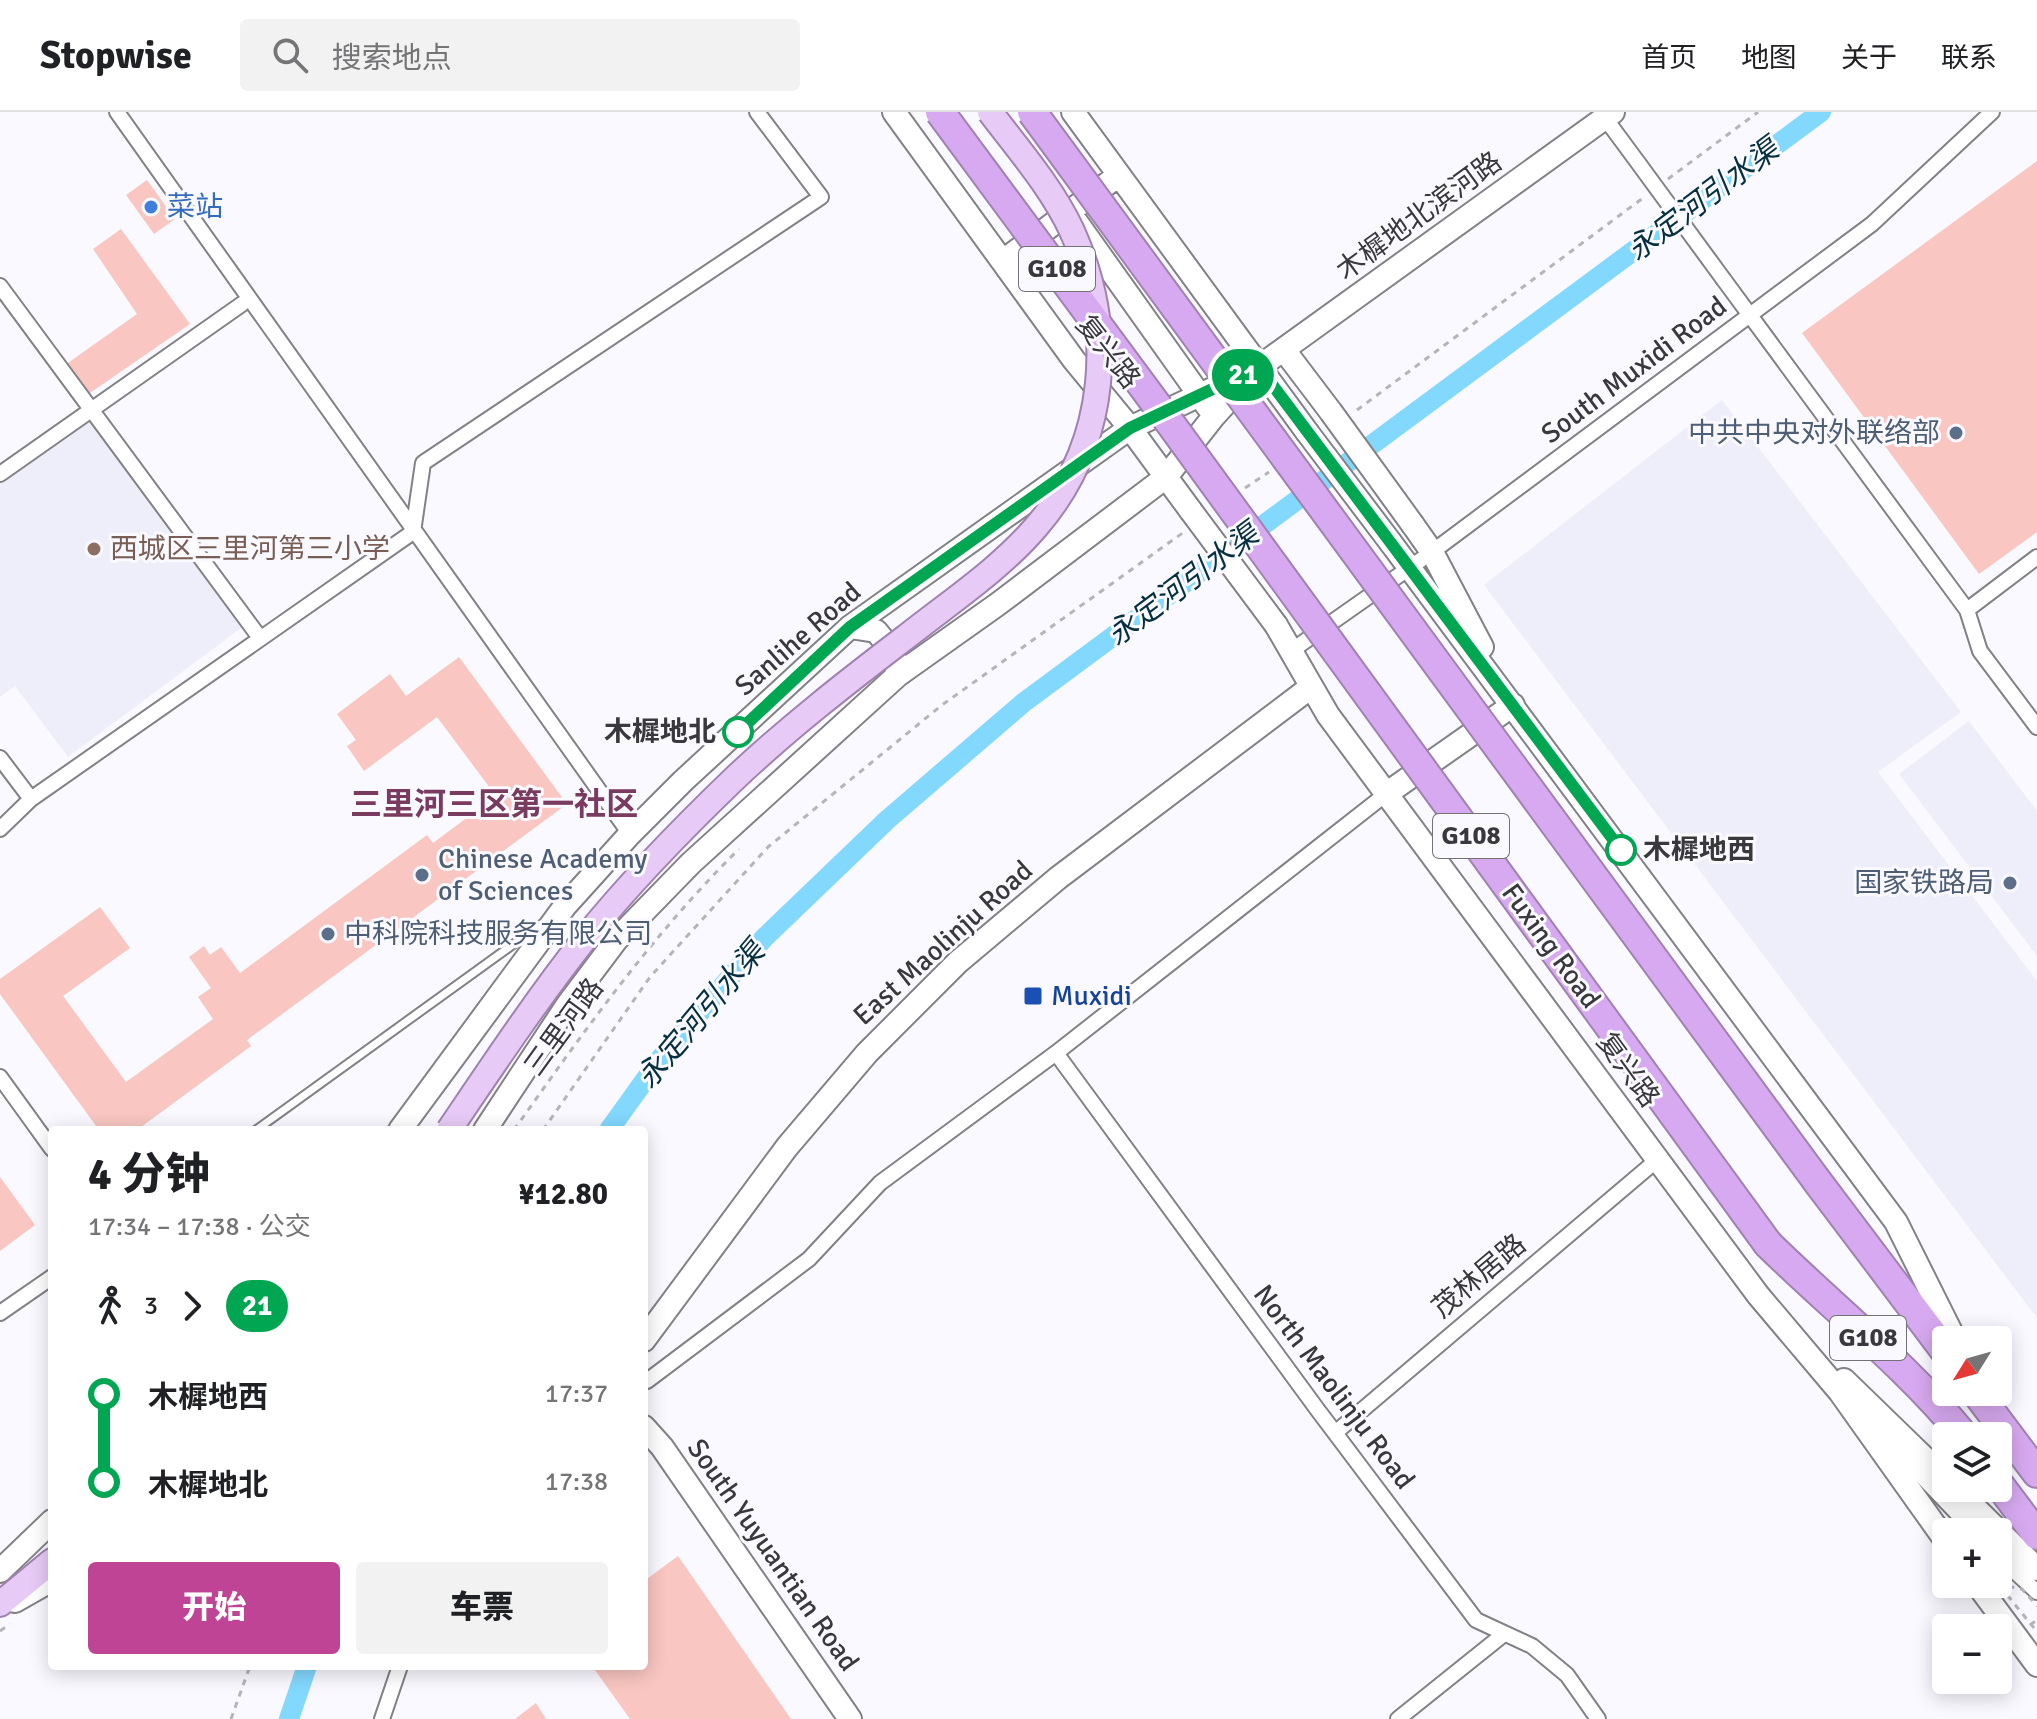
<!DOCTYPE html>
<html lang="zh">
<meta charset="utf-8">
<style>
body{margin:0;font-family:Signika,"Noto Sans SC",sans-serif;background:#f2f2f2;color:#202124;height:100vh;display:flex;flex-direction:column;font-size:30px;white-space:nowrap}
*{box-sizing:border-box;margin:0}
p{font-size:26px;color:#757577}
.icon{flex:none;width:44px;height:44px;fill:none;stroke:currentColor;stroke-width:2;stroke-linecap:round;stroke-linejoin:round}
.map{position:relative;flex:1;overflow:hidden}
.panel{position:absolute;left:48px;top:1014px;width:600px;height:544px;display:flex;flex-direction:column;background:#fff;border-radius:8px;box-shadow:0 4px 20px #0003}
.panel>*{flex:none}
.badge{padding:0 16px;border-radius:26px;font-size:28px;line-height:52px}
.needle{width:52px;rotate:233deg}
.buttons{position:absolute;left:1932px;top:1214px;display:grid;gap:16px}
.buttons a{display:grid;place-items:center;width:80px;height:80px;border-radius:8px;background:#fff;box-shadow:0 4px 20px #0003;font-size:40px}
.map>.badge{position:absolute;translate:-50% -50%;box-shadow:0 0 0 4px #fff}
.legs{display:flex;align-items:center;gap:12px;height:88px;padding:0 40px;font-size:26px}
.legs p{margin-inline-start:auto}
.overview{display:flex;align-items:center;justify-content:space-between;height:136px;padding:0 40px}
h1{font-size:44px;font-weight:800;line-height:60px}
.button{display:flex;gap:16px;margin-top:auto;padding:16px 40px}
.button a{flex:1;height:92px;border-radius:8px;background:#c04495;color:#fff;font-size:32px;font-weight:800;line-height:92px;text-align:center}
.button a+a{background:#f2f2f2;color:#202124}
ul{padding:0 40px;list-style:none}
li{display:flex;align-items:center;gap:28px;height:88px;font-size:30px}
li i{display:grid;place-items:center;width:12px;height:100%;margin:0 10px;background:currentColor}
li i::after{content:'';width:20px;height:20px;margin:-10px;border:6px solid;border-radius:50%;background:#fff}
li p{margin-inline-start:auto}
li:first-child i{background:linear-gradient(#0000 50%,currentColor 0)}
li:last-child i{background:linear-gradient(currentColor 50%,#0000 0)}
header{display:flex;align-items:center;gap:48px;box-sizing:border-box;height:112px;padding:0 40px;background:#fff;border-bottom:2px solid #e0e0e0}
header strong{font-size:38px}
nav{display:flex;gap:44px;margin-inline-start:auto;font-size:28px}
.search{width:560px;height:72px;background:#f2f2f2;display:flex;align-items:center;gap:20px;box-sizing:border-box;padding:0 28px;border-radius:8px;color:#757577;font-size:30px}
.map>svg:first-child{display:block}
</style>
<header>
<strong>Stopwise</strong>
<div class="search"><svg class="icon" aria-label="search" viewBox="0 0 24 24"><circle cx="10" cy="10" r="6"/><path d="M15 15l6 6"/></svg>搜索地点</div>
<nav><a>首页</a><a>地图</a><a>关于</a><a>联系</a></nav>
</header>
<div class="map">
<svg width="2037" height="1607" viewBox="0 0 2037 1607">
<rect width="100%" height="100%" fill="#f9f9ff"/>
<path fill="#eeeefb" d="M1722,288L1961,600L1878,660L2037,869V1206L1484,473Z
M85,298L245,513L68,645L15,574L0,585V361Z
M1969,609L2037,699V844L1899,662Z"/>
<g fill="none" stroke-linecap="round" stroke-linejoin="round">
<path stroke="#83d8fe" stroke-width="20" d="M609,1018L660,947L764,826L887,708L1023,591L1821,0
M289,1607L307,1554"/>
</g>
<path fill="#f9c6c1" d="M2037,49V420L1979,462L1802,221Z
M147,68L175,107L154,122L126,83Z
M121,117L190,212L87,283L65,253L137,202L93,137Z
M459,545L567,692L247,928L251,934L137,1018H99L0,882V867L100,795L130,836L63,884L126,970L213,907L198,885L211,876L189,845L204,834L210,843L221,835L240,861L427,723L433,731L496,684L437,605L364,659L347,634L356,628L337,602L390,562L406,584Z
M0,1065L35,1113L0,1139Z
M678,1444L791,1607H630L592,1554H644V1469Z
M536,1591L546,1607H515Z"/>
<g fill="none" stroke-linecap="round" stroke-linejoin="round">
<g stroke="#818186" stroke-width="11">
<path id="lane" d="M256,1018L540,813"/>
</g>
<g stroke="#818186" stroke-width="18">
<path id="street" d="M117,0L630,722
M1605,6L1639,52
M1724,168L1967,498L1980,539L2037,615
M0,174L260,526
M0,362L242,192
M1967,498L2037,445
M1291,539L1432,440L1872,112L1992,0
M0,646L31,687
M0,717L31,687L413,420L423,351L821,85L757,0
M1056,941L1317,1297L1476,1508L1532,1534L1567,1563L1598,1607
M0,965L52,1037
M0,1201L52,1165
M644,1268L647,1269L809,1147L880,1071L1056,941L1386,682
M1879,1320L1975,1420
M1335,1321L1657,1048
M1998,1444L2037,1480
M382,1607L400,1554
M1398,1607L1504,1522"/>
</g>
<g stroke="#818186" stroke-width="26">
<path id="secondary" d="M894,0L1074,248L1130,316L1191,399
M1073,0L1307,320
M1070,101L1208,295
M1003,149L1119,63
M1284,238L1331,300
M1413,413L1432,440L1482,535
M1391,431L1896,1110L1955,1228
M1276,513L1328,603L1758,1183L1840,1280L1946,1429
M850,515L876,519L894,541L896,554
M1386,682L1513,593
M400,1018L565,794L630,722L683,669L850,515L1130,316L1259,255L1613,0
M485,1018L568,892L617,827L691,751L898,563L998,492L1166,365L1214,304L1247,268
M644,1228L787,1035L867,941L958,850L1058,766L1311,575
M1844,1268L1946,1367
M644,1315L662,1335L850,1607
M1955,1376L2037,1457
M0,1459L52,1409
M1977,1472L2037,1553
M15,1489L52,1468"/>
</g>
<g stroke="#a082b1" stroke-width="28">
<path id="primary" d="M0,1492L52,1449"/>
</g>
<g stroke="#a082b1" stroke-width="32">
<path id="highway" d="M1817,1069L1946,1240
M1768,1132C1833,1196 1906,1253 1964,1324
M1976,1280L2037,1361
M1998,1371L2037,1423"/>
</g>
<path stroke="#b4b4b9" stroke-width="3" stroke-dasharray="6 6" stroke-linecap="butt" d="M1668,67L1758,0
M1357,298L1643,86
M1245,376L1269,360
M514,1018C584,919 653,822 739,737
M543,1018L650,865L768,735L942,593L1184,420
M2030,1513L2037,1508
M0,1519L10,1512
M231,1607L250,1554"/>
<use href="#lane" stroke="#fff" stroke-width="7"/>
<use href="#street" stroke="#fff" stroke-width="14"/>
<use href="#secondary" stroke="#fff" stroke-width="22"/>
<use href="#primary" stroke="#e7cbf6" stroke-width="24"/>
<use href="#highway" stroke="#d7a9f0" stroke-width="28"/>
<g stroke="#818186" stroke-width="18" stroke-linecap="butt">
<path id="street-bridge" d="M1639,52L1724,168"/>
</g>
<g stroke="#818186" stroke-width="26" stroke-linecap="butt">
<path id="secondary-bridge" d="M1331,300L1413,413
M1307,320L1391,431
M1191,399L1276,513"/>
</g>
<g stroke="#a082b1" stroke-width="28" stroke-linecap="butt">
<path id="primary-bridge" d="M449,1018C493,953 537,887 586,825C631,769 682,717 734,667C788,616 847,570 906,525C950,490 999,458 1036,415C1109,331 1116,217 1072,119C1052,76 1019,38 990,0"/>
</g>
<g stroke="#a082b1" stroke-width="32" stroke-linecap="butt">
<path id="highway-bridge" d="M940,0L1173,315L1768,1132
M1032,0L1817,1069"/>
</g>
<path stroke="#b4b4b9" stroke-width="3" stroke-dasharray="6 6" stroke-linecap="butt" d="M2034,1516L2008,1484L2011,1475L2022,1477L2037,1494"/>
<use href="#street-bridge" stroke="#fff" stroke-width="14"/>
<use href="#secondary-bridge" stroke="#fff" stroke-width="22"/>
<use href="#primary-bridge" stroke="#e7cbf6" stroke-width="24"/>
<use href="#highway-bridge" stroke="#d7a9f0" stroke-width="28"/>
</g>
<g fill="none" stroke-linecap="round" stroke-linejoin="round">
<g stroke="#fff" stroke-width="18">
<path id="line-1" d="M738,620L850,515L1130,316L1259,255L1621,738"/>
</g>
<use href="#line-1" stroke="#00a651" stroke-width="12"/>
</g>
<circle fill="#3f7fe0" stroke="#f9f9ff" stroke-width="3" cx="151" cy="95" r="8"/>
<g fill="#5c6f8a" stroke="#f9f9ff" stroke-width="3">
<circle cx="1956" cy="321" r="8"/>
<circle cx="422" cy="763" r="8"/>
<circle cx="2010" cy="771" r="8"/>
<circle cx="328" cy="822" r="8"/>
</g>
<circle fill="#8d6e63" stroke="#f9f9ff" stroke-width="3" cx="94" cy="437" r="8"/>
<g fill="#fff" stroke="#00a651" stroke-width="4">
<circle cx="738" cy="620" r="14"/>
<circle cx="1621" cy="738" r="14"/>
</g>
<rect fill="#1a4fb4" stroke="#f9f9ff" stroke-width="3" x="1023" y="874" width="20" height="20" rx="4"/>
<g text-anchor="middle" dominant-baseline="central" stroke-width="6" stroke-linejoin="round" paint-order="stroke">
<g fill="#f9f9ff" stroke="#737376" stroke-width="2">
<rect x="1019" y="135" width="76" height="44" rx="6"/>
<rect x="1433" y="702" width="76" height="44" rx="6"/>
<rect x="1830" y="1204" width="76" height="44" rx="6"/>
</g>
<g font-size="26" font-weight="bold" fill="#39393c">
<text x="1057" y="157">G108</text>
<text x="1471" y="724">G108</text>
<text x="1868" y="1226">G108</text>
</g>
<g font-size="28" fill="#366cbe" stroke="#f9f9ff" text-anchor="start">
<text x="167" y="95">菜站</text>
</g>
<g font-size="28" fill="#39393c" stroke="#f9f9ff">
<text transform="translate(1419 104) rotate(-36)">木樨地北滨河路</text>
<text transform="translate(1108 240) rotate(52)">复兴路</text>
<text transform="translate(1634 258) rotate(-37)">South Muxidi Road</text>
<text transform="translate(798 527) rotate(-41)">Sanlihe Road</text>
<text transform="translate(943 831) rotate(-42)">East Maolinju Road</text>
<text transform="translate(1551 834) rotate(54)">Fuxing Road</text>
<text transform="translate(564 915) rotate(-54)">三里河路</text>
<text transform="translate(1628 958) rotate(54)">复兴路</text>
<text transform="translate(1479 1164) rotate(-40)">茂林居路</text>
<text transform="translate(1334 1275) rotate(53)">North Maolinju Road</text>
<text transform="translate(773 1443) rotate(55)">South Yuyuantian Road</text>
</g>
<g font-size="28" fill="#4e5e75" stroke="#f9f9ff" text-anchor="end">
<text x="1940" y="321">中共中央对外联络部</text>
<text x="438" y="747" text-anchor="start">Chinese Academy<tspan x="438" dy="32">of Sciences</tspan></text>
<text x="1994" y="771">国家铁路局</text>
<text x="344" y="822" text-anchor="start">中科院科技服务有限公司</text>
</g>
<g font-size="28" fill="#785e54" stroke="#f9f9ff" text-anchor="start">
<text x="110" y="437">西城区三里河第三小学</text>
</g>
<g font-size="28" font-weight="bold" fill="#39393c" stroke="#f9f9ff" text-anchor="end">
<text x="716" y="620">木樨地北</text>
<text x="1643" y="738" text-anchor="start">木樨地西</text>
</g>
<g font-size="28" fill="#164399" stroke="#f9f9ff" text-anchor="start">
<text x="1051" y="884">Muxidi</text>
</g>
<g font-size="30" font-style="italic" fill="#06303f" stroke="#f9f9ff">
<text transform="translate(1703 88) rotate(-37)">永定河引水渠</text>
<text transform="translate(1183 473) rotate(-37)">永定河引水渠</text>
<text transform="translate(701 903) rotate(-50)">永定河引水渠</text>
</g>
<g font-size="32" font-weight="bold" fill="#7a3b61" stroke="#f9f9ff">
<text x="494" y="692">三里河三区第一社区</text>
</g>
</g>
</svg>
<div class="buttons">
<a><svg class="needle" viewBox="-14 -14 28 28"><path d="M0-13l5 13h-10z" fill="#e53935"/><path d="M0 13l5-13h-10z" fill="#757577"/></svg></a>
<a><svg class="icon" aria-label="layers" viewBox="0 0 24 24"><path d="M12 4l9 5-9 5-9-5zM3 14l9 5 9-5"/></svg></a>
<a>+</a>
<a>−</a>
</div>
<b class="badge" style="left:1243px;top:263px;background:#00a651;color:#fff">21</b>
<section class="panel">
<div class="overview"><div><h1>4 分钟</h1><p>17:34 – 17:38 · 公交</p></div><b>¥12.80</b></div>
<div class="legs"><svg class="icon" aria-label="walk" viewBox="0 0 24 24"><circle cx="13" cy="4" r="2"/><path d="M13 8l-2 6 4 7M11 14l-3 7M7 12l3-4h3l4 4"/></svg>3<svg class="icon" aria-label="forward" viewBox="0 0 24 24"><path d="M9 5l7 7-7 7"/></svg><b class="badge" style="background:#00a651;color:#fff">21</b></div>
<ul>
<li><i style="color:#00a651"></i><b>木樨地西</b><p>17:37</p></li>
<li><i style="color:#00a651"></i><b>木樨地北</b><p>17:38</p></li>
</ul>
<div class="button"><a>开始</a><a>车票</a></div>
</section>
</div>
